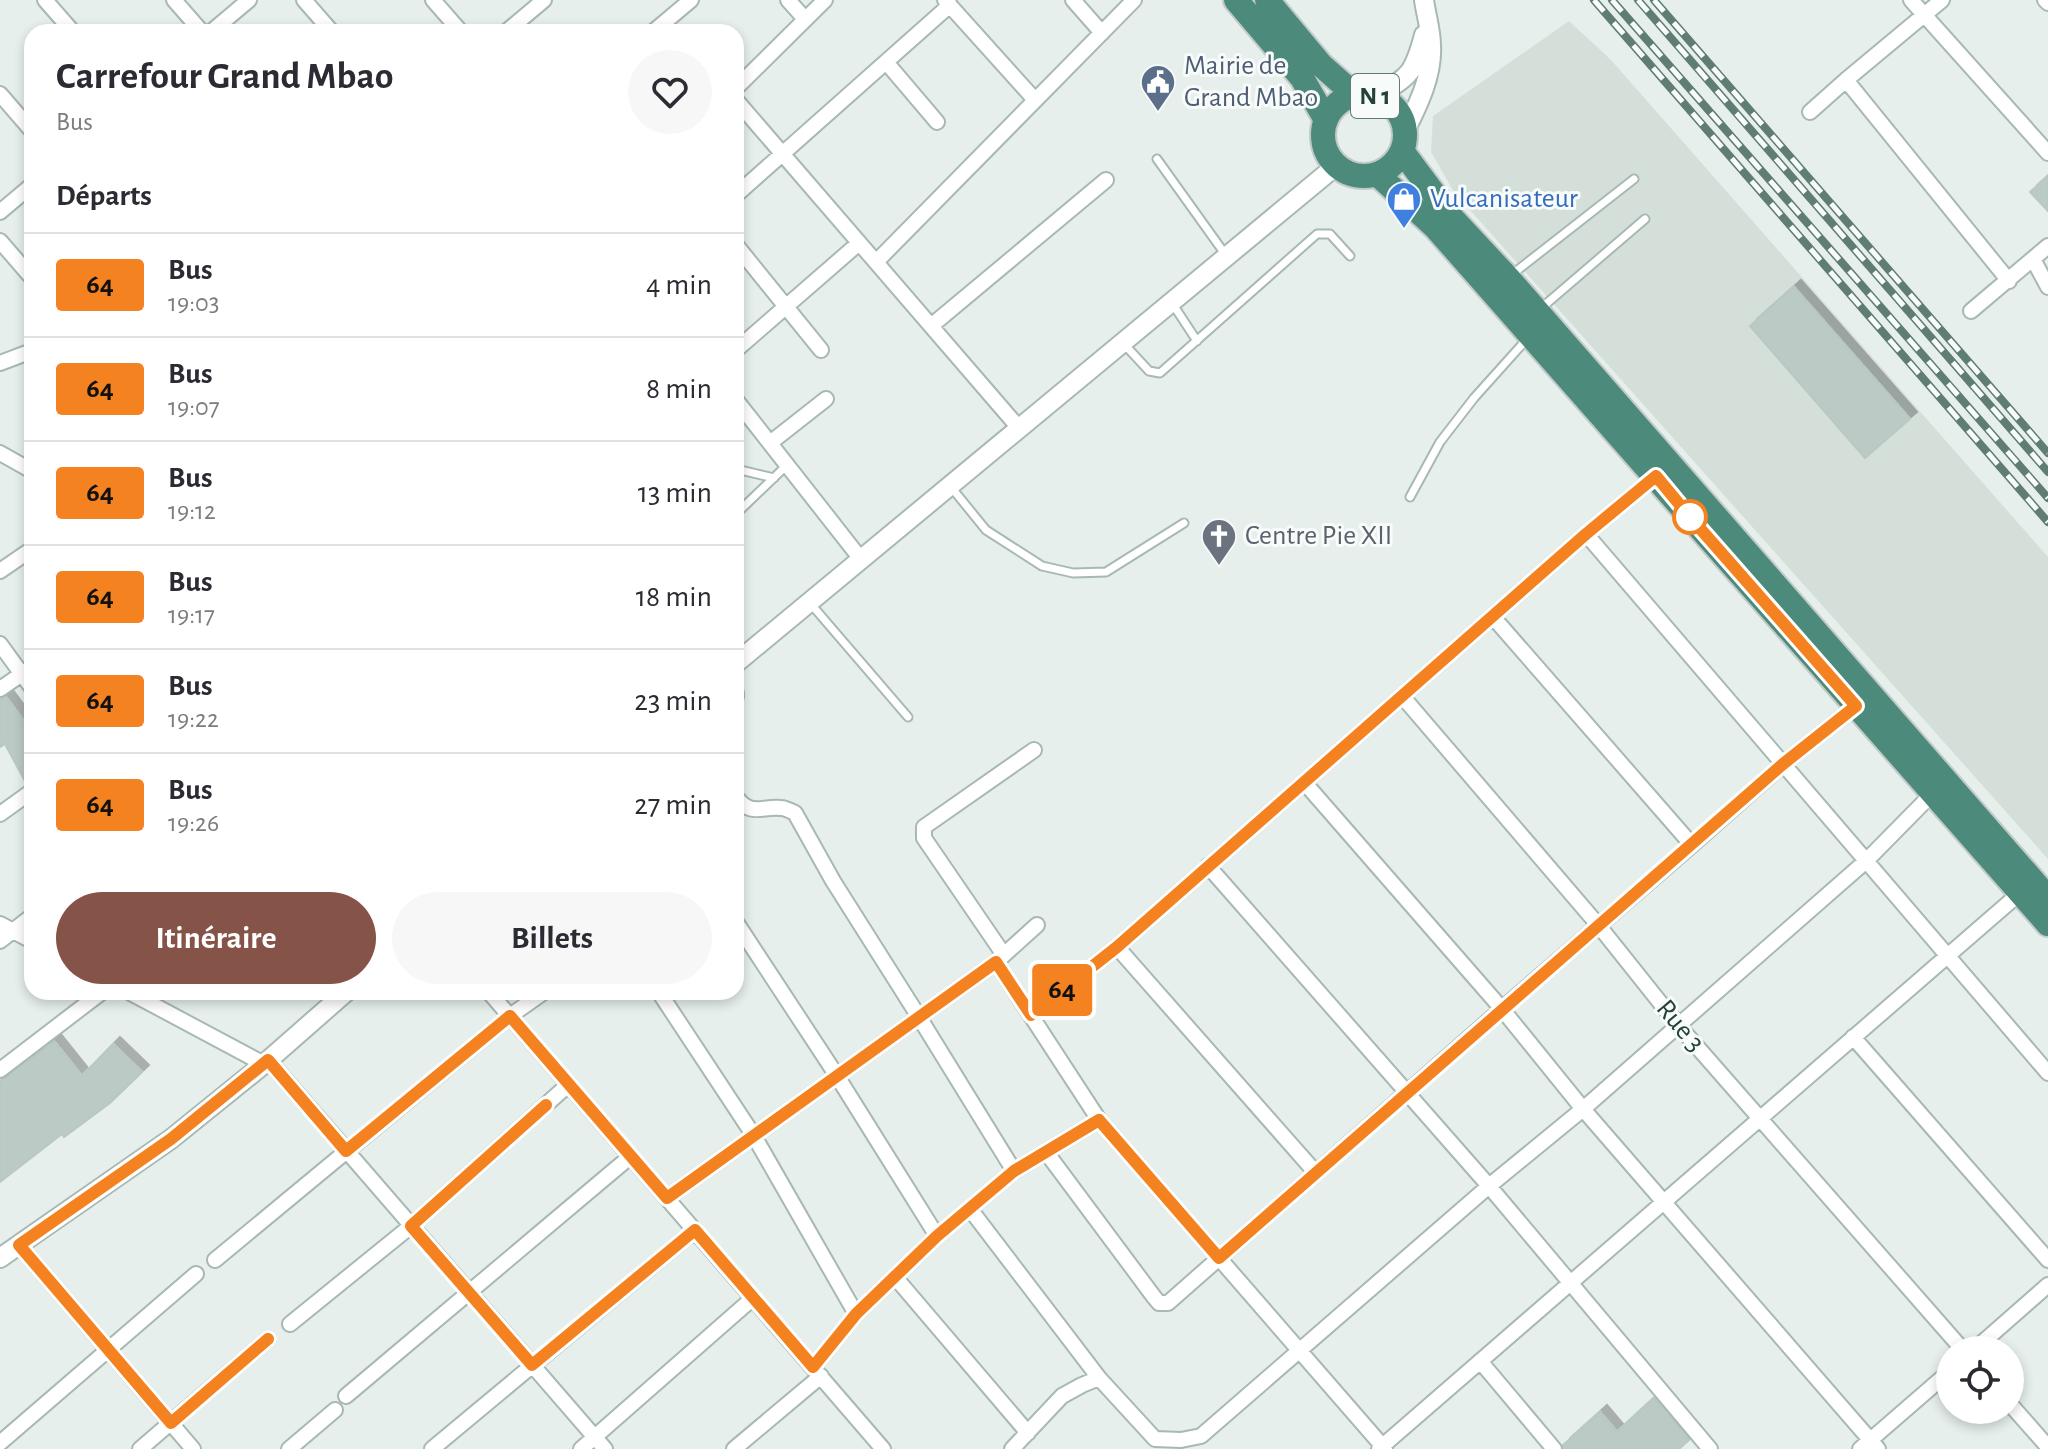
<!DOCTYPE html>
<html lang="fr">
<meta charset="utf-8">
<style>
body{margin:0;font-family:"Alegreya Sans",sans-serif;background:#f7f7f7;color:#2b2b33;height:100vh;display:flex;flex-direction:column;font-size:30px;white-space:nowrap}
*{box-sizing:border-box;margin:0}
p{font-size:26px;color:#7c7c81}
.icon{flex:none;width:44px;height:44px;fill:none;stroke:currentColor;stroke-width:2;stroke-linecap:round;stroke-linejoin:round}
.map{position:relative;flex:1;overflow:hidden}
.drawer{position:absolute;left:24px;top:24px;width:720px;height:976px;display:flex;flex-direction:column;background:#fff;border-radius:24px;box-shadow:0 4px 12px #0003}
.drawer>*{flex:none}
.badge{padding:0 16px;border-radius:6px;font-size:28px;line-height:52px}
.tools{position:absolute;left:1936px;top:1336px;display:grid;gap:16px}
.tools a{display:grid;place-items:center;width:88px;height:88px;border-radius:50%;background:#fff;box-shadow:0 4px 12px #0003;font-size:40px}
.map>.badge{position:absolute;translate:-50% -50%;box-shadow:0 0 0 4px #fff}
h2{padding:0 32px;font-size:30px;line-height:72px}
.round{display:grid;place-items:center;flex:none;width:84px;height:84px;border-radius:42px;background:#f7f7f7}
.overview{display:flex;align-items:center;justify-content:space-between;height:136px;padding:0 32px}
h1{font-size:38px;font-weight:600;line-height:60px}
.primary-button{display:flex;gap:16px;margin-top:auto;padding:16px 32px}
.primary-button a{flex:1;height:92px;border-radius:48px;background:#855347;color:#fff;font-size:32px;font-weight:600;line-height:92px;text-align:center}
.primary-button a+a{background:#f7f7f7;color:#2b2b33}
ul{padding:0;list-style:none}
li{display:flex;align-items:center;gap:24px;height:104px;padding:0 32px;border-top:2px solid #e1e1e2}
li div{flex:1}
li b{display:block;font-size:30px}
li em{font-style:normal}
li .badge{min-width:88px;font-weight:700;text-align:center}
.map>svg:first-child{display:block}
</style>
<div class="map">
<svg width="2048" height="1449" viewBox="0 0 2048 1449">
<defs>
<filter id="shadow"><feDropShadow dx="7" dy="-7" stdDeviation="0" flood-color="#0004"/></filter>
</defs>
<rect width="100%" height="100%" fill="#e6efeb"/>
<path fill="#d4dfda" d="M1569,21L1611,60L2048,557V859L1454,192L1431,152L1433,116Z"/>
<path fill="#bbcac4" stroke="#b8c9c2" stroke-width="2" filter="url(#shadow)" d="M2048,176V211L2030,192Z
M1794,287L1910,419L1865,458L1750,326Z
M6,697L32,732V781L26,783L5,744L0,747V699Z
M54,1041L82,1076L113,1044L142,1072L110,1103L64,1137L62,1134L0,1182V1081Z
M1654,1398L1689,1440L1679,1449H1564L1563,1445L1600,1412L1617,1432Z"/>
<g fill="none" stroke-linecap="round" stroke-linejoin="round">
<g stroke="#a8b8b2" stroke-width="11">
<path id="service" d="M1157,159L1225,254
M1510,276L1634,179
M1172,303L1197,341
M1539,310L1645,219
M1124,344L1149,371L1160,373L1317,234H1330L1350,256
M736,469L774,478
M951,487L986,530L1042,566L1073,573L1106,572L1184,523
M1410,497L1440,442L1474,398L1527,339
M736,514L786,466
M810,603L908,717"/>
</g>
<g stroke="#a8b8b2" stroke-width="18">
<path id="minor" d="M45,0L73,32
M174,0L202,32
M304,0L332,32
M433,0L461,32
M788,0L805,19
M945,0L1035,100
M1073,0L1102,33
M1911,0L2048,153
M2045,0L2048,3
M211,32L249,0
M506,32L544,0
M653,32L691,0
M886,62L937,122
M1846,80L2009,281
M736,88L825,0
M0,94L32,131
M736,100L1019,428
M1810,112L1846,80L1942,0
M736,195L950,5
M0,212L32,185
M0,241L32,278
M736,245L821,350
M2033,259L2048,287
M876,262L1134,0
M1971,311L2048,246
M931,326L1106,180
M736,350L859,243
M0,363L32,351
M736,400L860,558
M770,443L826,399
M0,453L32,471
M1656,476L1586,534L2048,1073
M0,571L32,549
M1493,617L1692,845
M0,644L32,688
M0,689L32,667
M736,693V697
M1402,696L1599,926L1678,1025L1963,1350
M1304,782L1502,1009L1583,1109L1878,1449
M736,797C751,817 761,806 781,808C785,808 791,811 795,813L833,881L919,1017L1014,1171
M0,814L32,791
M1208,866L1489,1186L1710,1449
M736,922L837,1076L937,1236
M0,924L32,941
M0,941L32,916
M1117,947L1316,1173
M1004,955L924,838V827L1034,750
M996,962L1099,1120L1385,1449
M129,992L264,1064
M489,992L883,1449
M659,992L754,1136L856,1314
M1031,1015L1117,947L1586,534
M1853,1037L2048,1260
M268,1060L605,1449
M0,1070L102,992
M1046,1152L1154,1297L1159,1303H1168L1502,1009L1692,845L1783,764L1856,706
M667,1198L996,962L1037,925
M970,1209L1099,1378
M19,1245L193,1449
M215,1260L510,1016L544,992
M895,1277L1028,1433
M290,1324L411,1226L569,1084
M1974,1350L2048,1285
M1480,1361L1554,1449
M813,1367L856,1314L937,1236L1014,1171L1099,1120
M346,1396L631,1156
M2010,1404L2048,1447
M0,1443L196,1274
M140,1449L268,1339
M289,1449L335,1410
M432,1449L695,1230
M581,1449L753,1298
M734,1449L821,1376
M1012,1449L1062,1396L1082,1385L1099,1378L1155,1439L1181,1440L1201,1436L1489,1186L1583,1109L1866,861L1933,793
M1379,1449L2020,893
M1860,1449L1950,1371"/>
</g>
<g stroke="#a8b8b2" stroke-width="22">
<path id="tertiary" d="M1375,96C1410,77 1414,73 1424,35
M1405,131C1418,105 1433,75 1431,45C1431,30 1426,15 1424,0
M736,663L1337,165
M0,1258L171,1139L264,1064L346,992"/>
</g>
<g stroke="#c2cac8" stroke-width="28">
<path id="trunk" d="M1236,0L1302,78L1326,120
M1267,0L1321,65L1356,96
M1323 135a41 41 0 1 1 82 0a41 41 0 1 1-82 0Z
M1402,151L1452,218L1508,278L2048,898
M1377,174L1436,228L2048,924"/>
</g>
<use href="#service" stroke="#fff" stroke-width="7"/>
<use href="#minor" stroke="#fff" stroke-width="14"/>
<use href="#tertiary" stroke="#fff" stroke-width="18"/>
<use href="#trunk" stroke="#4c8a7c" stroke-width="24"/>
<g stroke="#5f7d75" stroke-width="8">
<path id="rail" d="M1594,0L2048,522
M1612,0L2048,498
M1638,0L2048,472
M1654,0L2048,453"/>
</g>
<use href="#rail" stroke="#f7fbf9" stroke-width="5" stroke-dasharray="15" stroke-linecap="butt"/>
</g>
<g fill="none" stroke-linecap="round" stroke-linejoin="round">
<g stroke="#fff" stroke-width="18">
<path id="line" d="M268,1339L171,1423L19,1245L171,1139L268,1060L346,1151L510,1016L667,1198L996,962L1031,1015L1117,947L1586,534L1656,476L1690,517L1856,706L1783,764L1219,1258L1099,1120L1014,1171L937,1236L856,1314L813,1367L695,1230L532,1365L411,1226L546,1105"/>
</g>
<use href="#line" stroke="#f58220" stroke-width="12"/>
</g>
<defs>
<g id="civic-pin" transform="scale(1.8)"><path d="M0 17L-7.5 6A9.5 9.5 0 1 1 7.5 6Z" fill="#5c6f8a" stroke="#f7fbf9"/><path d="M-.6-6.5H3V-4.5H.6V-3L4-1V1h2V6H-6V1h2V-1L-.6-3ZM-1.2 2.5V6h2.4V2.5Z" fill="#fff"/></g>
<g id="shop-pin" transform="scale(1.8)"><path d="M0 17L-7.5 6A9.5 9.5 0 1 1 7.5 6Z" fill="#3f7fe0" stroke="#f7fbf9"/><path d="M-5-2.5h2.3a2.7 3.5 0 0 1 5.4 0H5L5.5 6h-11ZM-1.5-2.5h3a1.5 2.3 0 0 0-3 0Z" fill="#fff"/></g>
<g id="church-pin" transform="scale(1.8)"><path d="M0 17L-7.5 6A9.5 9.5 0 1 1 7.5 6Z" fill="#6b7280" stroke="#f7fbf9"/><path d="M-1.2-6h2.4v3.5h3.3v2.4h-3.3V6h-2.4V-.1h-3.3v-2.4h3.3Z" fill="#fff"/></g>
</defs>
<g fill-rule="evenodd">
<use href="#civic-pin" x="1158" y="82"/>
<use href="#shop-pin" x="1404" y="199"/>
<use href="#church-pin" x="1219" y="536"/>
</g>
<circle fill="#fff" stroke="#f58220" stroke-width="4" cx="1690" cy="517" r="16"/>
<g text-anchor="middle" dominant-baseline="central" stroke-width="6" stroke-linejoin="round" paint-order="stroke">
<rect fill="#f7fbf9" stroke="#637a73" stroke-width="2" x="1351" y="74" width="48" height="44" rx="6"/>
<g font-size="26" font-weight="bold" fill="#24423a">
<text x="1375" y="96">N 1</text>
</g>
<g font-size="28" fill="#4e5e75" stroke="#f7fbf9" text-anchor="start">
<text x="1184" y="66">Mairie de<tspan x="1184" dy="32">Grand Mbao</tspan></text>
</g>
<g font-size="28" fill="#366cbe" stroke="#f7fbf9" text-anchor="start">
<text x="1430" y="199">Vulcanisateur</text>
</g>
<g font-size="28" fill="#5b616d" stroke="#f7fbf9" text-anchor="start">
<text x="1245" y="536">Centre Pie XII</text>
</g>
<g font-size="28" fill="#24423a" stroke="#f7fbf9">
<text transform="translate(1680 1026) rotate(50)">Rue 3</text>
</g>
</g>
</svg>
<div class="tools">
<a><svg class="icon" aria-label="locate" viewBox="0 0 24 24"><circle cx="12" cy="12" r="6"/><path d="M12 2v4M12 18v4M2 12h4M18 12h4"/></svg></a>
</div>
<b class="badge" style="left:1062px;top:990px;background:#f58220;color:#111">64</b>
<section class="drawer">
<div class="overview"><div><h1>Carrefour Grand Mbao</h1><p>Bus</p></div><a class="round"><svg class="icon" aria-label="heart" viewBox="0 0 24 24"><path d="M12 20l-8-8c-3-5 5-10 8-4 3-6 11-1 8 4z"/></svg></a></div>
<h2>Départs</h2>
<ul>
<li><span class="badge" style="background:#f58220;color:#111">64</span><div><b>Bus</b><p>19:03</p></div><em>4 min</em></li>
<li><span class="badge" style="background:#f58220;color:#111">64</span><div><b>Bus</b><p>19:07</p></div><em>8 min</em></li>
<li><span class="badge" style="background:#f58220;color:#111">64</span><div><b>Bus</b><p>19:12</p></div><em>13 min</em></li>
<li><span class="badge" style="background:#f58220;color:#111">64</span><div><b>Bus</b><p>19:17</p></div><em>18 min</em></li>
<li><span class="badge" style="background:#f58220;color:#111">64</span><div><b>Bus</b><p>19:22</p></div><em>23 min</em></li>
<li><span class="badge" style="background:#f58220;color:#111">64</span><div><b>Bus</b><p>19:26</p></div><em>27 min</em></li>
</ul>
<div class="primary-button"><a>Itinéraire</a><a>Billets</a></div>
</section>
</div>
